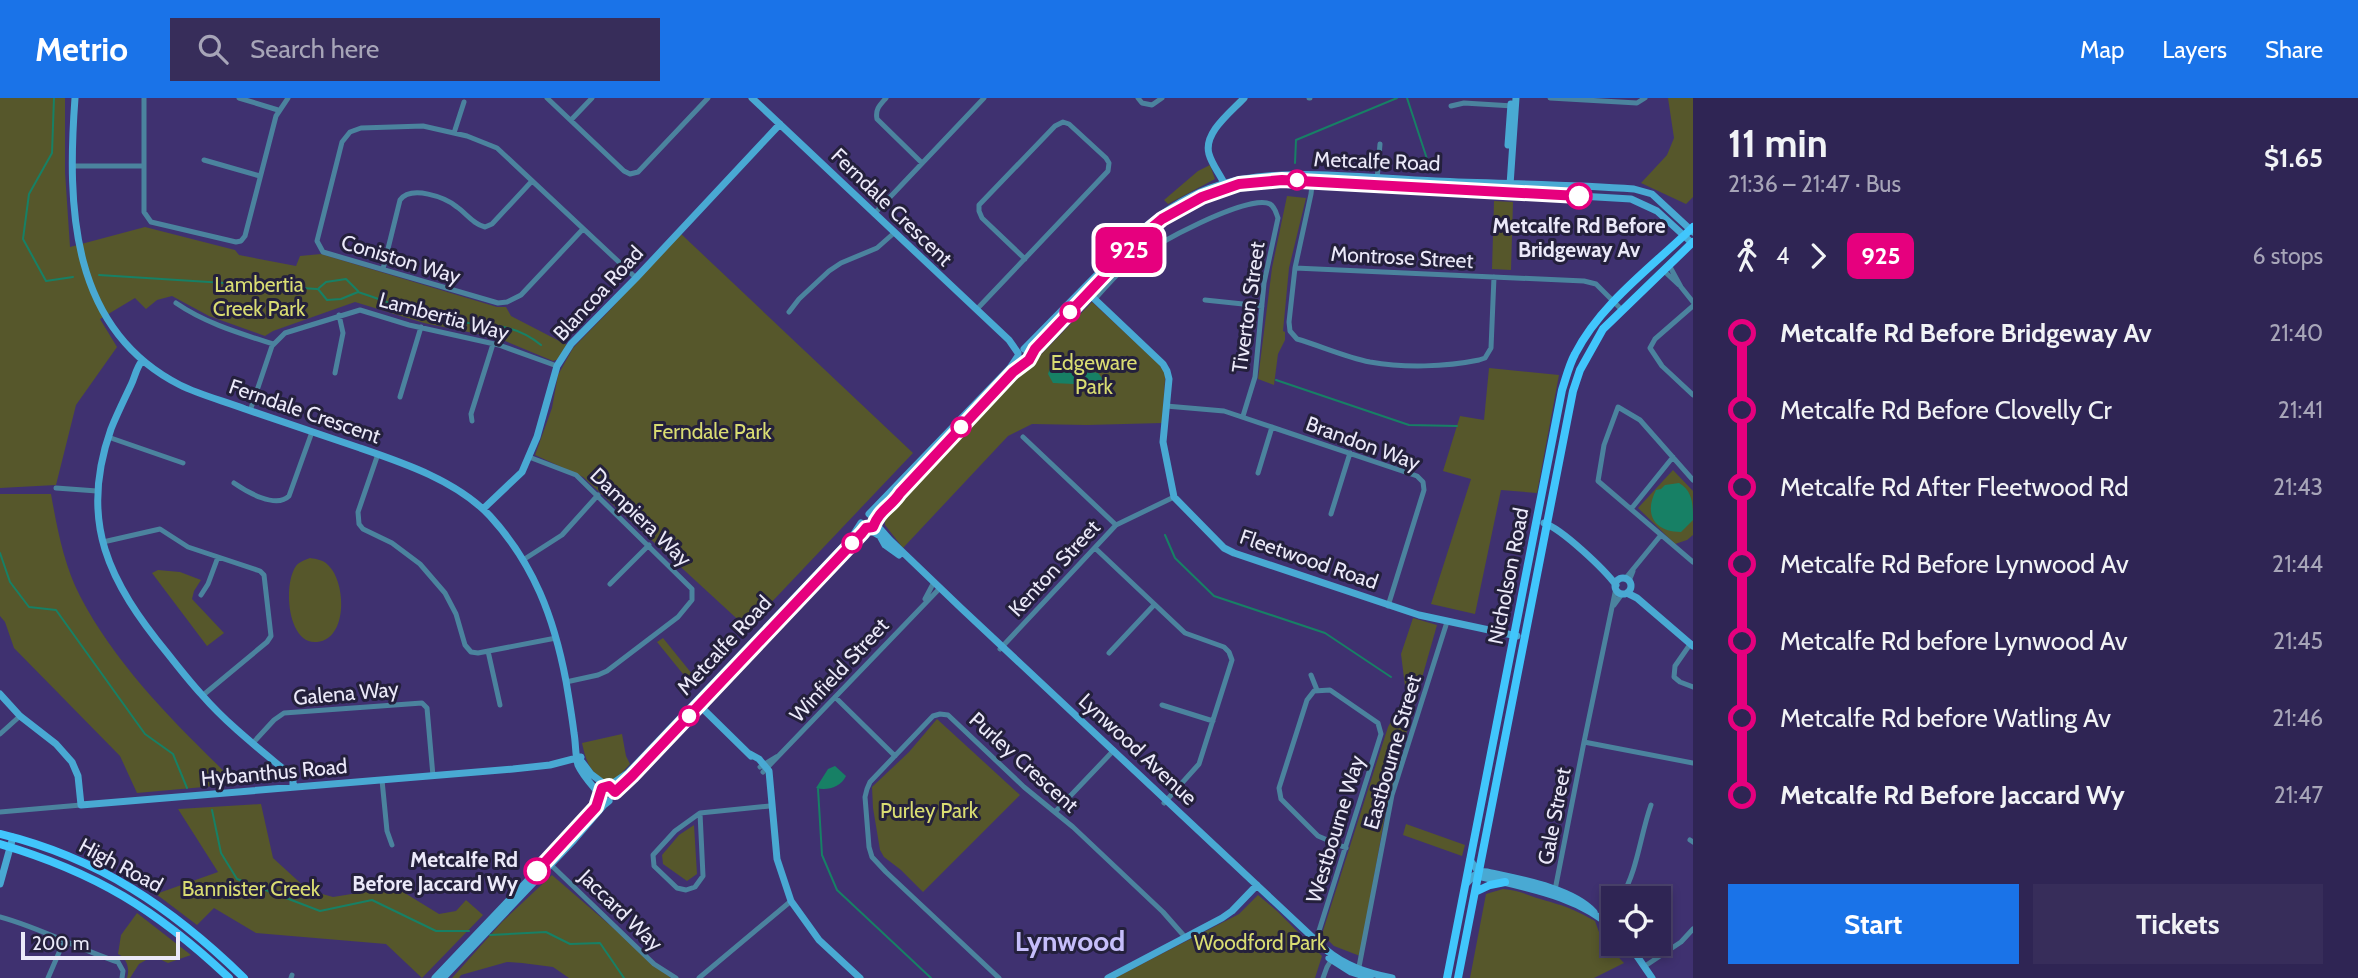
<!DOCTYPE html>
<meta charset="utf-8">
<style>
body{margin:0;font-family:Cabin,sans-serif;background:#372d5a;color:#f1f3f6;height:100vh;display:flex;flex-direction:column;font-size:26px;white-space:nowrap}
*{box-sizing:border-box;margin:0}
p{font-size:23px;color:#a7a5b8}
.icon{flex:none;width:38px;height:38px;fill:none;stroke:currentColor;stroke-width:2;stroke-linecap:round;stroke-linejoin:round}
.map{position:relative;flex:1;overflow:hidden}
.sheet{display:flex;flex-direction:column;background:#2f2554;width:665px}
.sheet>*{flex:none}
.badge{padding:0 14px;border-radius:10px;font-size:24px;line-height:46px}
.buttons{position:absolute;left:1601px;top:788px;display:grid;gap:14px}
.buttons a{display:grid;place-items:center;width:70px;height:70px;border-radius:0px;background:#2f2554;box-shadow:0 4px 10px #0003,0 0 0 2px #4a426b;font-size:35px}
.scale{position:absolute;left:21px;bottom:18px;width:159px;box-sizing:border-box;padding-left:7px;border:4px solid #ebe9f9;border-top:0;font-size:19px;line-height:24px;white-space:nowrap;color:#ebe9f9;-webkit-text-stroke:5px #24203c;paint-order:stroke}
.map>.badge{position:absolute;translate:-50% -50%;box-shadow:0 0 0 4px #fff}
.legs{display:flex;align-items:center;gap:10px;height:77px;padding:0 35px;font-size:23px}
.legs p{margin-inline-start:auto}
.overview{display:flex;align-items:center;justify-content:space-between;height:119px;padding:0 35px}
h1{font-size:38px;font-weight:800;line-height:52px}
.action{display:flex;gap:14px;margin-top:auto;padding:14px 35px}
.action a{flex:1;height:80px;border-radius:0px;background:#1a73e8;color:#fff;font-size:28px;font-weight:800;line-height:80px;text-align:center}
.action a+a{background:#372d5a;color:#f1f3f6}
ul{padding:0 35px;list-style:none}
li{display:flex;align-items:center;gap:24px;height:77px;font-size:26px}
li i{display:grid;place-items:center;width:10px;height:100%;margin:0 9px;background:currentColor}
li i::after{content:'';width:18px;height:18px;margin:-9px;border:5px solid;border-radius:50%;background:#2f2554}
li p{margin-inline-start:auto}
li:first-child i{background:linear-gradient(#0000 50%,currentColor 0)}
li:last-child i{background:linear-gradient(currentColor 50%,#0000 0)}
header{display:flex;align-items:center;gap:42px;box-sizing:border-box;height:98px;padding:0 35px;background:#1a73e8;color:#fff}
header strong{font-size:33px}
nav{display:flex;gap:38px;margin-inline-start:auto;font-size:24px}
.search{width:490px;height:63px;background:#372d5a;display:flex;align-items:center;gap:18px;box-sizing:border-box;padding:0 24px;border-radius:0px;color:#a7a5b8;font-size:26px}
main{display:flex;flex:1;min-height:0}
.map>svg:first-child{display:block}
</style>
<header>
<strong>Metrio</strong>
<div class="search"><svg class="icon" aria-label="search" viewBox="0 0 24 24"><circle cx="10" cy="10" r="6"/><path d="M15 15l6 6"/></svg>Search here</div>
<nav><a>Map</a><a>Layers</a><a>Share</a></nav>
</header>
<main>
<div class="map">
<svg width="1693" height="880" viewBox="0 0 1693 880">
<rect width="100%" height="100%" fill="#3f3170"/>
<path fill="#56572b" d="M0,0H65V74L70,149L145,129L235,152L239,157L296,168L300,158L321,156L497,209H506L511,218L569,248L562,260L553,263L498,240L424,225L355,204L273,233L265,238L209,218L172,198L157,202L146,211L135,200L100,221L117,249L76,307L56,387L0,390Z
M1668,0H1693V99L1686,106L1641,85L1667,57L1674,40Z
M1210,67L1215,81L1168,106L1164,102L1198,73Z
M1287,98L1306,100L1289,170L1283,233L1285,234V242L1278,256L1274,287L1258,281L1272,170Z
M1494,103L1513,104L1511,172L1492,171Z
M679,134L913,355L747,530L583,379L535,357L552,310L558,277L573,250L612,210Z
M1092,204L1159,266L1165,275V282L1162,325L1087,327L1032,326L1008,338L903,450L885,427V417Z
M1489,270L1559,277L1537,395L1501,392L1475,516L1431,506L1471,381L1443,373L1460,318L1484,322Z
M1673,372L1693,393V437L1687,442L1675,446L1638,410Z
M0,396H51C57,430 64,467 80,498C118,571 179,629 237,686L137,695L120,658L14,550L5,524L0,518Z
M310,460C317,461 324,462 329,468C346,485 348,541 317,544C287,547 283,486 296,468C299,464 305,462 310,460Z
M158,472L180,474L201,482L194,493L192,501L224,535L207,548L152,475Z
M1413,520L1437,527L1397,668L1385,717L1360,858L1334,848L1322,836L1388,629L1406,596L1401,556Z
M663,540L697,582L692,587L657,544Z
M937,621L1020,697L923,794L901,772L884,759L880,752L873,710L872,689L909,654Z
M622,636L626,658L630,666L617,680L609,684C590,677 586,663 582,645Z
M261,706L273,760L308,792L333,799L395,789L439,816L456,813L466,802L483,817L422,880L386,846L256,835L214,810L197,827L156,796L218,774L178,711Z
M1406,726L1465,747L1462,758L1403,737Z
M694,727L697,776L687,783L663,766L662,757L679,737Z
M552,777L671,880H569L553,869L522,865L507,864L461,877L459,880H452L502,824Z
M1503,791C1519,792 1532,799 1547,803C1568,809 1575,812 1595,823L1602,842L1624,865L1594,880H1470L1486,796Z
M1258,797L1277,813L1322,858L1315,880H1115L1239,816Z
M137,815L191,857L168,865L153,858L139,866L130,880H127C130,871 127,860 118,856L121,837Z"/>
<path fill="#178065" d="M1055,267L1098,275L1106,285L1105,291L1102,294L1090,293L1074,286L1053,285L1048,276L1050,270Z
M1679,385C1693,393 1693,407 1693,422L1681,434C1653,434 1644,415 1656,392L1661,391L1665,387Z
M835,668L846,678C841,689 827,693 816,690L828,671Z"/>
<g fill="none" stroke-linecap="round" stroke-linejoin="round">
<path stroke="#178065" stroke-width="2" d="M54,0L52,55L29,96L23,141L46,183L73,179
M1407,0L1430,70
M1295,65L1296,42L1397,0
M99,177L317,191
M319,190L326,184L346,181L358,193
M318,191L327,202L341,201L358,194C386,203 414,215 442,221C479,230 508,220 541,247
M1276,282L1409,327L1457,328
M1165,437L1175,460L1214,498L1325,535L1391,579
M0,455L10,484L29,509L56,512L145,636L173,656L187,690
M818,691L822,757L837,792L931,880
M212,712L221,755L237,781L320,813L372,802L436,833H469
M490,837L546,834L570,846L600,845L624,880"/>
<path stroke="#4b839e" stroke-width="5" d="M144,0V114L151,124L236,144L241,143L245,138L276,18L288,0
M239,0L278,12
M547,0L624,73L630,76L638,74L708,0
M886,0C880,7 875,11 877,21L922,65
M1138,0L1142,5L1152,7L1162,0
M1309,0H1310
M1550,0L1637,5L1645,0
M1451,8L1464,5L1513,8
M571,22L592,0
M454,35L464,4
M204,62L260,78
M73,68H144
M1313,78L1311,96L1295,170L1289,224L1290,233L1297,241C1321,248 1345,259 1370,264C1404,270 1445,269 1479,262L1485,260L1491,250L1494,179
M1377,82L1380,46
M874,116L984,0
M583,131L521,197L507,204L498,205L323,154L317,143L342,44L350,34L361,30L423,28L467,38L497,50L636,180
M1669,167L1681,189L1693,204
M1295,170L1584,183L1596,186L1622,212
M383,171L400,102C411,87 445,99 457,109C467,116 473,126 485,129L492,126L532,83
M1663,172L1679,187
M1095,201C1106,188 1119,174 1132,163C1151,148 1249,95 1270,106C1275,109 1276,115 1278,120L1264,185L1255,279L1243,318
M1205,202L1262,208
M176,205C205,225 239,235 273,246
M1693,208L1655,241L1650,250L1662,268L1693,297
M977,211L1108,73L1109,65L1106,60L1069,26L1063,24L1055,28L979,107V113L982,120L1025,161
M789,214L799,201L829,173L841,165L877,150L894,135
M335,275L343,235L339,217
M400,299L421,229
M1166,308L1224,313L1417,378L1423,384L1424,392L1388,508
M250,313L272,248L285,235L360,212L409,227L499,247L557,268
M472,323L471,316L493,246
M108,339L183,365
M1023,339L1116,427
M378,356L358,414L359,426L363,431L392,445L420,466L445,495L456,516L465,547L471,554L478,555L556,540
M529,359L576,377L692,491V502L678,519L607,573L598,577L566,584
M1258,375L1272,329
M1693,382L1640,322L1618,309L1604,347L1598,383L1693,464
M234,385C247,394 276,411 289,398L312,334
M56,390L97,393
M1631,411L1673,359
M1331,416L1350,355
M103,444L160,431L188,449L260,473L264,477L271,538L267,544L202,598
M1095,450L1185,535L1224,549L1229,554L1232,562L1199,666L1164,705
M523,462L562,437L598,397
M1625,481L1661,437
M1629,483L1633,473
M610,486L649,447
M1616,490L1584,644L1693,665
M201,497L208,486L218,459
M925,501L934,484
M1614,507L1622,496
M1691,545L1675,568L1674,579L1680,584L1693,589
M1000,551L1116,427L1174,399
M488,553L500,607
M1109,555L1154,507
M1311,577L1317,592
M835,599L895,658
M1162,607L1213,623
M0,636L20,618
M252,646L274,622L284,615L422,605L427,610L433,678
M760,669L776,659
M763,674L940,490
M382,682L387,733L392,747
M0,714L81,707
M1055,714L1114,652
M700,715L703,778L695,789L686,792L677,790L654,768L653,757L675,733L700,715L770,708
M1690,742L1693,744
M549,765L654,866L676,880
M1555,792L1584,644
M1621,800C1638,771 1640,738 1651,707
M0,819C41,830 78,851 118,864L123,873L122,880
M1604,822L1614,810
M1313,846L1318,836L1381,636L1378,625L1330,592L1314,593L1307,602L1279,690L1281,701L1318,738L1346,750
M1645,868L1681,844L1693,831
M1358,874L1392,697L1447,524
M48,880L64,843
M291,880L292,877
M699,880L791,803
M999,880L886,774L872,759L869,749L865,699L867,691L870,684L933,618L940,616L948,617L1024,689L1073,729L1163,814L1185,839
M1323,880L1327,869L1332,861"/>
<path stroke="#49a9d3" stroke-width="7" d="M75,0C67,109 70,231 180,287C200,297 224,303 245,311C283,324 321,337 360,350C404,365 457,383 490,418C534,466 554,520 566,583C569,601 572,618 574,635C576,646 575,656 578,667C583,678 592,687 600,697
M752,0L1009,242L1018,255
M1508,47L1511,6
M1319,83L1631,101L1657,113L1692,145
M1225,87C1220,76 1212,67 1209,56C1203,35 1231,14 1244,0
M1510,87L1516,0
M1085,192L1163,266L1167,273L1169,281L1163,344L1174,399L1224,450L1234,455L1419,517L1517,538
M1024,251L1141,132C1164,113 1189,96 1219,87C1281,67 1370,81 1436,83C1502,86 1568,86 1634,91L1652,96L1693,134
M1031,257L1145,136L1181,110L1202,99L1237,87
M142,263C136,270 135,279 131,287C124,302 117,316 111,331C78,424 109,484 168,556C179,570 190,584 202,597C229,628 262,653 293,679V689
M483,411L522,374L537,339L557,268L571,246L636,180L780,26
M869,416L1010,270L1018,258
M875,423C882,411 893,406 900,395L1013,274L1027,264
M875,425L890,442L961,510L1325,851C1345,868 1367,875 1392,880
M1544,425C1562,431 1604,471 1616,487
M868,431L880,438L885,447L899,457
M1615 488a8 8 0 1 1 16 0a8 8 0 1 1-16 0Z
M1627,495L1637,500L1693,548
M0,596L20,618L56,646L72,664L78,678L81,707L513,671L550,667L581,659
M697,605L751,658
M750,656L759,661L769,673L777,761L791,803L819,842L860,880
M582,664L591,676L607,688
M609,688L628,675L852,439L861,425
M615,694L632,678L866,431
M1470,762L1482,779C1527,790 1578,798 1614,831
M0,786L13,739
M1466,786C1472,779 1478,772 1487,774C1519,781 1572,790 1594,814
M1628,845L1652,880
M1329,860L1351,874L1370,880
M435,880L571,737L596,709L600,698
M443,880L574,742L604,707L609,703
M1108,880L1222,820L1232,813L1257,787"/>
<path stroke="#41c6fc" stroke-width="8" d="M0,736C99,760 172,810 244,880
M0,746C95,774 157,812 229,880
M1475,794L1490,787L1505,784
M1447,880L1562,292C1566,280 1569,267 1575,256C1601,205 1653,168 1693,129
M1458,880L1573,293L1580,272L1603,231L1693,144"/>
</g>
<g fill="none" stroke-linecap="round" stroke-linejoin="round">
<g stroke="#fff" stroke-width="16">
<path id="line-1" d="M537,773L596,709L602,690L609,688L615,694L632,678L862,435L866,430L873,429C879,412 891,409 900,395L1013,274L1029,262L1035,251L1144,136L1162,121L1202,99L1239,86L1282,82L1579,98"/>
</g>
<use href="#line-1" stroke="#e6007e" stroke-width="10"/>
</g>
<g fill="#fff" stroke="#e6007e" stroke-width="3.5">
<circle cx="1297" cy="82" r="9"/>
<circle cx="1579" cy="98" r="12"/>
<circle cx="1070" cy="214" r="9"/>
<circle cx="961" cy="329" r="9"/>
<circle cx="852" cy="445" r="9"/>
<circle cx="689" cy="618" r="9"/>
<circle cx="537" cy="773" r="12"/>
</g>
<g text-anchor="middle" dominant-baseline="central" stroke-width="6" stroke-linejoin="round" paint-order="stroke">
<g font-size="21" fill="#ebe9f9" stroke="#24203c">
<text transform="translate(1377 63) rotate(2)">Metcalfe Road</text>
<text transform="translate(892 109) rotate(44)">Ferndale Crescent</text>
<text transform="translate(1402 159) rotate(3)">Montrose Street</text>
<text transform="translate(401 161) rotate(17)">Coniston Way</text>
<text transform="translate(598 195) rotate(-47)">Blancoa Road</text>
<text transform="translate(1248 209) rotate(-82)">Tiverton Street</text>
<text transform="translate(444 218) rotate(15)">Lambertia Way</text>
<text transform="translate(305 313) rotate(19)">Ferndale Crescent</text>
<text transform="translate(1363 345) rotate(20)">Brandon Way</text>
<text transform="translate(641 419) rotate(44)">Dampiera Way</text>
<text transform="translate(1309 461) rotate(19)">Fleetwood Road</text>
<text transform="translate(1054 470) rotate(-47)">Kenton Street</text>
<text transform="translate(1508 478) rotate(-79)">Nicholson Road</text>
<text transform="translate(724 547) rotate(-47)">Metcalfe Road</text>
<text transform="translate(839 572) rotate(-47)">Winfield Street</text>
<text transform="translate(346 595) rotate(-5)">Galena Way</text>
<text transform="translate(1138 651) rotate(43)">Lynwood Avenue</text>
<text transform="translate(1392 654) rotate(-74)">Eastbourne Street</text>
<text transform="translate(1024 664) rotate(42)">Purley Crescent</text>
<text transform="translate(274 674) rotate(-5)">Hybanthus Road</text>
<text transform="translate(1554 718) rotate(-79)">Gale Street</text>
<text transform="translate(1335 731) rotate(-73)">Westbourne Way</text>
<text transform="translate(121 767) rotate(28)">High Road</text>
<text transform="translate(621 812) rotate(44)">Jaccard Way</text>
</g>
<g font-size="21" font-weight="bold" fill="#ebe9f9" stroke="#24203c">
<text x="1579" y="127">Metcalfe Rd Before<tspan x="1579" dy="24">Bridgeway Av</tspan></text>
<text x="518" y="761" text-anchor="end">Metcalfe Rd<tspan x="518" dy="24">Before Jaccard Wy</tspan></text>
</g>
<g font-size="21" fill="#d9dc72" stroke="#24203c">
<text x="259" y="186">Lambertia<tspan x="259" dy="24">Creek Park</tspan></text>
<text x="1094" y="264">Edgeware<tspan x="1094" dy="24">Park</tspan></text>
<text x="712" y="333">Ferndale Park</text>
<text x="929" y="712">Purley Park</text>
<text x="251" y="790">Bannister Creek</text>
<text x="1260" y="844">Woodford Park</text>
</g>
<g font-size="28" font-weight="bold" fill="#c6befa" stroke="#24203c">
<text x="1070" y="843">Lynwood</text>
</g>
</g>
</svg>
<div class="buttons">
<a><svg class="icon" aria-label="locate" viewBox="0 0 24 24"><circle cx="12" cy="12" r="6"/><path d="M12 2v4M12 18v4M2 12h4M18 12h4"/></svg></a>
</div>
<div class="scale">200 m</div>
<b class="badge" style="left:1129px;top:152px;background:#e6007e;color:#fff">925</b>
</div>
<section class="sheet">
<div class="overview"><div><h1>11 min</h1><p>21:36 – 21:47 · Bus</p></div><b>$1.65</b></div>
<div class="legs"><svg class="icon" aria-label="walk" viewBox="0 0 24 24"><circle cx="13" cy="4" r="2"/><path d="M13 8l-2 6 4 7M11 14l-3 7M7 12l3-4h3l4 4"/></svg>4<svg class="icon" aria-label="forward" viewBox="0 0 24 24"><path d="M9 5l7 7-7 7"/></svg><b class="badge" style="background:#e6007e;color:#fff">925</b><p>6 stops</p></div>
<ul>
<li><i style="color:#e6007e"></i><b>Metcalfe Rd Before Bridgeway Av</b><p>21:40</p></li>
<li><i style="color:#e6007e"></i><span>Metcalfe Rd Before Clovelly Cr</span><p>21:41</p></li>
<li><i style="color:#e6007e"></i><span>Metcalfe Rd After Fleetwood Rd</span><p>21:43</p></li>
<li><i style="color:#e6007e"></i><span>Metcalfe Rd Before Lynwood Av</span><p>21:44</p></li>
<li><i style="color:#e6007e"></i><span>Metcalfe Rd before Lynwood Av</span><p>21:45</p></li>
<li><i style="color:#e6007e"></i><span>Metcalfe Rd before Watling Av</span><p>21:46</p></li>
<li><i style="color:#e6007e"></i><b>Metcalfe Rd Before Jaccard Wy</b><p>21:47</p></li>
</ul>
<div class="action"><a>Start</a><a>Tickets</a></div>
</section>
</main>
